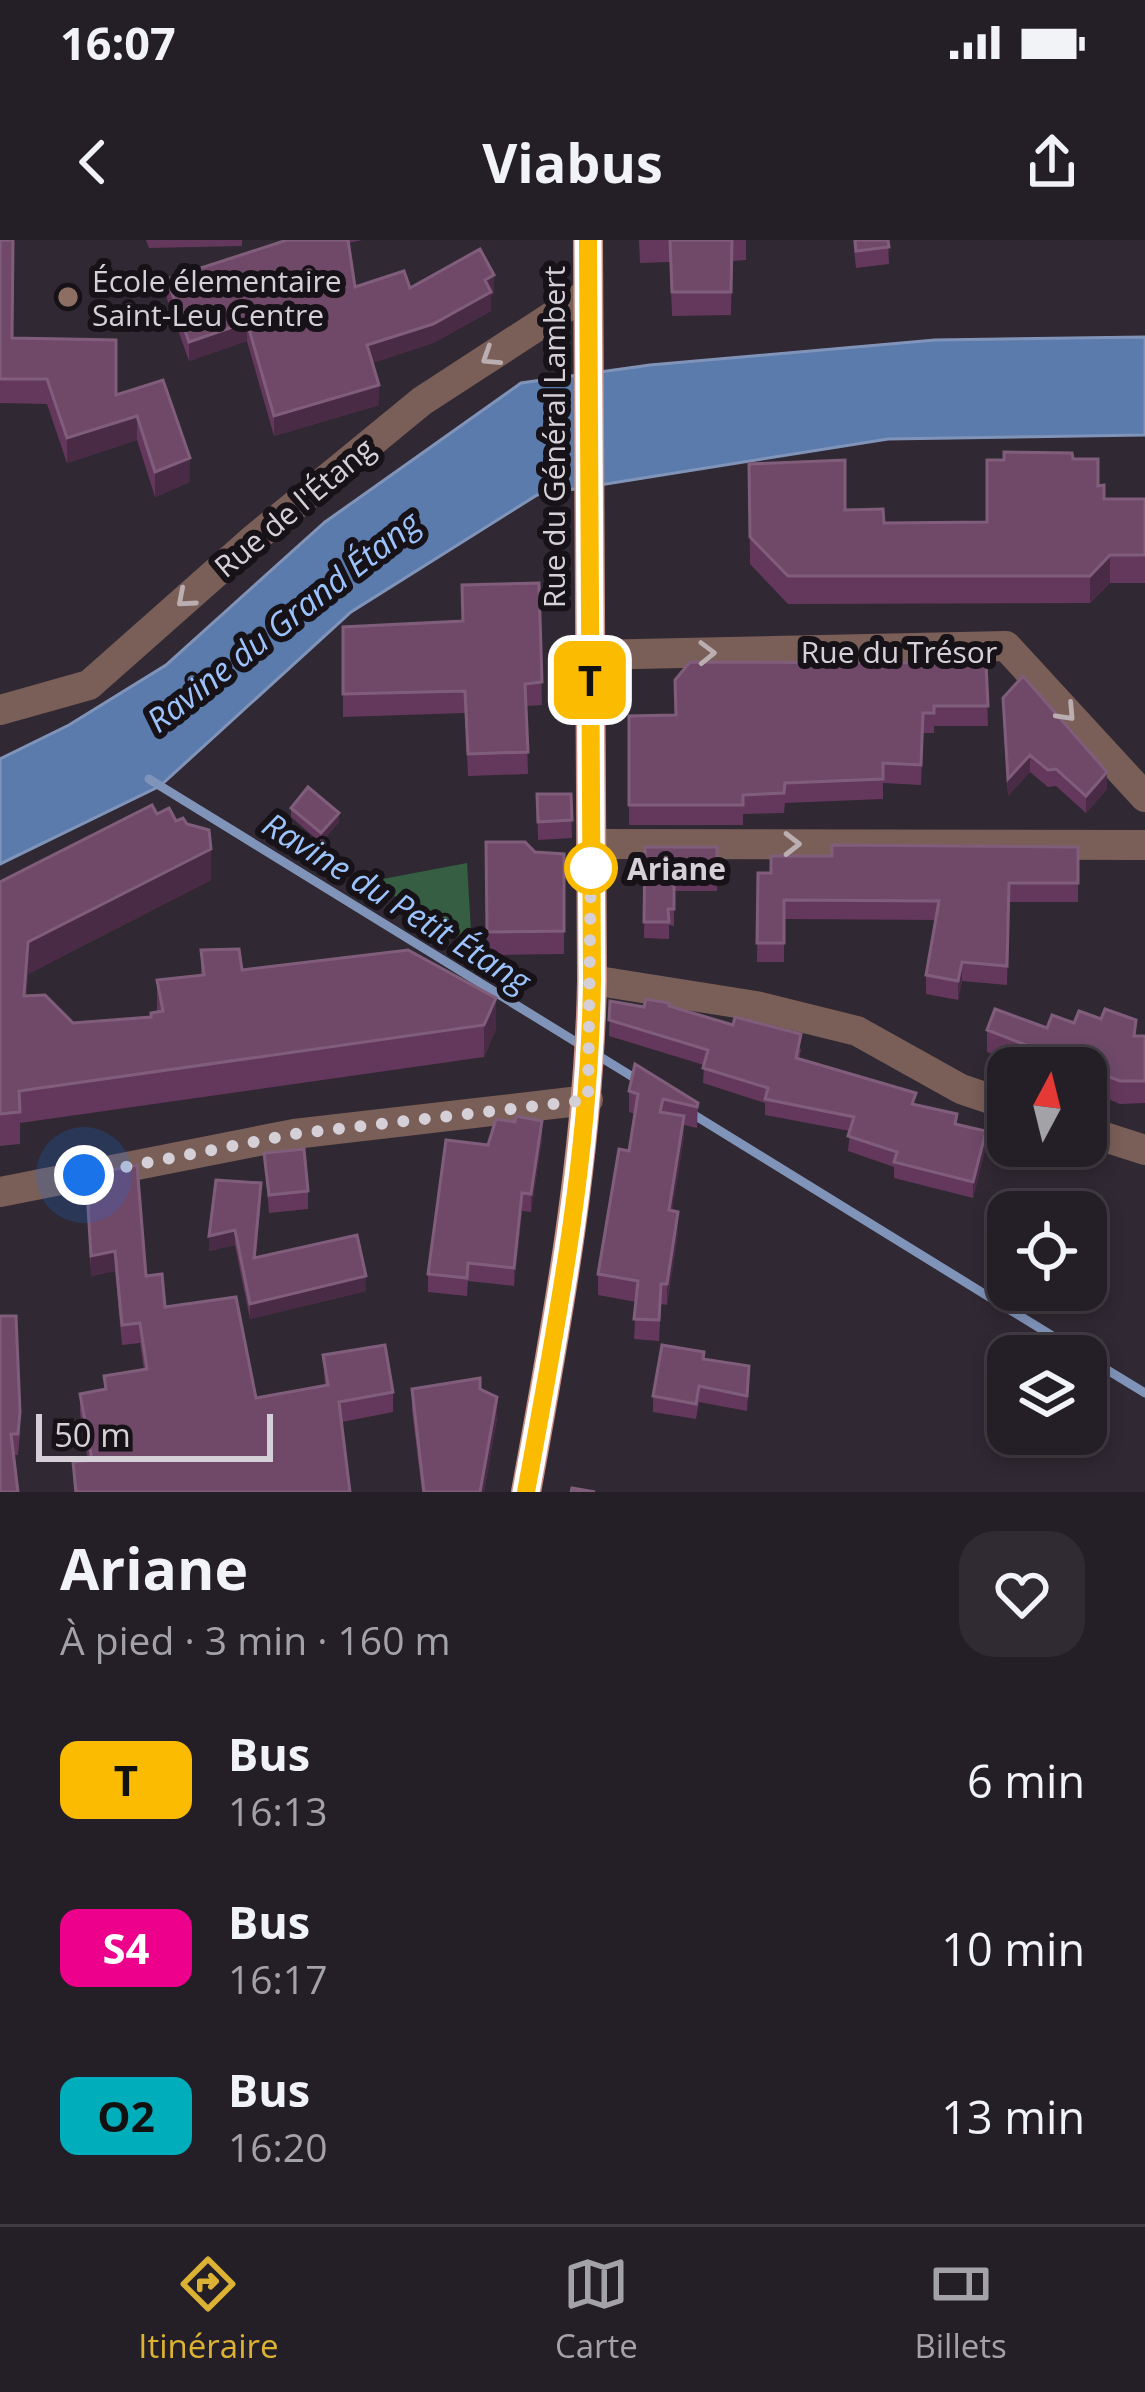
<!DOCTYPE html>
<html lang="fr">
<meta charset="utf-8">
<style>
body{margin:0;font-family:"Open Sans",sans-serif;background:#302b32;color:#f1f3f6;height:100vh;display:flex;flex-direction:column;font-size:45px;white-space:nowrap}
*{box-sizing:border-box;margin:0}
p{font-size:39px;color:#a3a2a7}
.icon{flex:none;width:66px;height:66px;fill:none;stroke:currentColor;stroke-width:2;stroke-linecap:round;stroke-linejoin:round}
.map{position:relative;height:1252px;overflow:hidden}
.drawer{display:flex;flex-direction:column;background:#241e26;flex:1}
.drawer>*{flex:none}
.badge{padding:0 24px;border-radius:18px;font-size:42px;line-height:78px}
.needle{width:78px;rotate:7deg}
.tools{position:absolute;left:987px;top:807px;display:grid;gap:24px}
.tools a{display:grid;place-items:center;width:120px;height:120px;border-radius:24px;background:#241e26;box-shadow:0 6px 18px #0003,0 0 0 3px #413c43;font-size:60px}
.scale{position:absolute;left:36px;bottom:30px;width:237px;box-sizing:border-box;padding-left:12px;border:6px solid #d5d0d7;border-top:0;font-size:33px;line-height:42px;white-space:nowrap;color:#d5d0d7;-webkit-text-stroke:9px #161217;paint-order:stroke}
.you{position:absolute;width:60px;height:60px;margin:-30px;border:9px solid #fff;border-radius:50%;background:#1a73e8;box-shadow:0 0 0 18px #1a73e833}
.map>.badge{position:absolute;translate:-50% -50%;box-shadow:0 0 0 6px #fff}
.round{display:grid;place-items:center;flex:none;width:126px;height:126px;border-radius:36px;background:#302b32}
.headline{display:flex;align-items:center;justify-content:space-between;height:204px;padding:0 60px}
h1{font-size:57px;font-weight:700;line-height:90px}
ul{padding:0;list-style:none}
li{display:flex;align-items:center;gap:36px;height:168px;padding:0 60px}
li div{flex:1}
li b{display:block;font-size:45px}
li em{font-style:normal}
li .badge{min-width:132px;font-weight:700;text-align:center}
.status{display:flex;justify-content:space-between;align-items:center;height:84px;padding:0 60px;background:#241e26;direction:ltr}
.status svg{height:33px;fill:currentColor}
header{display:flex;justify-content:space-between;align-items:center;height:156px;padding:0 60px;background:#241e26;font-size:54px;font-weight:700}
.dock{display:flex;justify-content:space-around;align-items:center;height:168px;border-top:3px solid #413c43;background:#241e26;font-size:33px;color:#a3a2a7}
.dock a{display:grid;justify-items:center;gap:6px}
.dock .current{color:#dbb233}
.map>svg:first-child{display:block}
</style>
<div class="status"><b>16:07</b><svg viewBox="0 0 49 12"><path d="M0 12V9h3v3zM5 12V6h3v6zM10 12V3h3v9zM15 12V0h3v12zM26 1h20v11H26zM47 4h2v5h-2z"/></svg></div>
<header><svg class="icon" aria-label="back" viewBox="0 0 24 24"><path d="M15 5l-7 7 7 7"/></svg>Viabus<svg class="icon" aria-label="share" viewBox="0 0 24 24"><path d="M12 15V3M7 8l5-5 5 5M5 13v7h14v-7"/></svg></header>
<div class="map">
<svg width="1145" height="1252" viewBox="0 0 1145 1252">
<rect width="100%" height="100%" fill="#302832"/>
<path fill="#365e43" d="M467,623L472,708L372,641Z"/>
<path fill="#5b7bad" stroke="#8094ba" stroke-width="3" d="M1145,97V195L888,199L537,255L351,372L160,546L0,624V519L69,485L166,425L325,282L521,143L650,125L935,100Z"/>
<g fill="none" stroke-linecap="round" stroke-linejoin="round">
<path stroke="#8094ba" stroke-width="9" d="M149,539L641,842
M691,873L1085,1116
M1086,1117L1145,1153"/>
<path stroke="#7a5e58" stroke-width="30" d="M590,415L1006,406L1145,557
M0,470L89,445L255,298L422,161L588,53
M591,604L1145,605
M592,740L756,766L857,791L961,849L1008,865
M1086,891L1145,910
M0,952L294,894L588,860"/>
<path stroke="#c89082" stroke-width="30" d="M526,1252C557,1083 589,912 592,740L588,0"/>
</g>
<path fill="#64385c" d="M0,0L12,98L116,155L163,140L190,242L155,257L137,200L67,223L47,164L0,163Z
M146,0H242V6L149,8Z
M287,0H362L348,3L355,47L410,48L494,54L491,56V71L433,103L372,123L379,165L274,196L247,101L189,121L167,59V39Z
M639,0H746V20L732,21L731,75L672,76L670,22L640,23Z
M853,0H888L889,24L856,28Z
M1073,219L1098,246L1104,259H1145V343H1110L1090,363L788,364L750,324L749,224L845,270L884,283L987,282Z
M539,343L542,465L526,466L528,534L468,536L465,473L343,477V387L463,381Z
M986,423L988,486H934V493H923L921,545L883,543V559L785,563L784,573L743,574V585H629V476L676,475Z
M1003,458L1107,549L1086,573L1056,546L1048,547L1030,532L1008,556Z
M537,554H571L572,598L538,600Z
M291,568L339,582L321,603L291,577Z
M157,574L187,584L211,640L28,734L26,756L73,783L151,777L157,772V740L201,735V710L242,730L408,710L496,789L484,817L20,883V904L0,906V642Z
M486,602L535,612L564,614V714L487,715Z
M645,607H717V651H674V686L669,685V699L644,698Z
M1078,607V662H1009L1007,745L962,741L958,760L926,754V735L936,680L784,679V722H757L758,633H771L832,616Z
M610,761L644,767L669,766L801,809L799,819L916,865L957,884L986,906L973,958L894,938V927L848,911L850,891L765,875V863L703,843L704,825L609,796Z
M1047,788L1145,796V863L1120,864L1086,850V828H1028L987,812V790Z
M629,851L698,863L697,888L684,885V897L672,971L678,993L667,1065L661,1064L659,1101L634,1099L636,1062L598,1055V1034L629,911L635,874L629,872Z
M542,899L531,972L522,971L514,1046L468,1041L467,1056L428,1052V1034L488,905Z
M264,913L308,951V969L269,973Z
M86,935L165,1067L256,1158L325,1146L323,1115L393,1152V1172L342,1182L350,1252H74L73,1222L88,1221L80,1174V1154L104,1150V1136L144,1130L140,1103L122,1105L115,1031L91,1036Z
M261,959L256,1017L366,1051L250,1079L235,1005L209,1011Z
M0,1076L20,1193L18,1215H14L0,1252Z
M704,1119L749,1142L747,1171L699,1162L696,1179L653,1172V1156Z
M412,1149H480L497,1178L484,1252H422L412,1170Z"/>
<path fill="#4a2b46" d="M494,35V54L491,56V71L433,103L367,125V105Z
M247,82V101L189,121V102Z
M379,145V165L274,196V176Z
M137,176V200L67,223V198Z
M190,218V242L155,257V232Z
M1110,315V343L1090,363V336Z
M1030,515V532L1008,556V539Z
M1107,532V549L1086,573V556Z
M339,573V582L321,603V593Z
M211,609V640L28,734L24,788V756L28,702Z
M962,722V741L958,760V741Z
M496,758V789L484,817V785Z
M684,876V897L669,991V970Z
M542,881V899L531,972V954Z
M986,891V906L973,958V942Z
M522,953V971L514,1046V1028Z
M678,972V993L667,1065V1044Z
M235,990V1005L209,1011V996Z
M115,1011V1031L91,1036V1016Z
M366,1036V1051L250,1079V1064Z
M497,1157V1178L484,1252H480Z"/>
<path fill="#704969" stroke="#805e7b" stroke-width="3" d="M0,0H13L12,98L116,100V155L163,140L190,218L155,232L137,176L67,198L47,139H0Z
M287,0H348L355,47L404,31L410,48L480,9L494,35L485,40L491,52L433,84L367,105L379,145L274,176L247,82L189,102L167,39Z
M670,0H732L731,52H672Z
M855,0H888L889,7L856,11Z
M1004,212L1072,213L1073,219H1098V246L1104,245V259H1145V315H1110L1090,336H788L750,297L749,224L845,220V270L883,269L884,283L987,282V220H1004Z
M539,343L542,442L525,444L528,512L468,514L465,451L343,454V387L463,381L462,345Z
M690,422L986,423L988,466H934V473H923L921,525L883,523V539L785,543L784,553L743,555V565H629V476L676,475L675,440Z
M1023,436L1107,532L1086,556L1056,529L1048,530L1030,515L1008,539L1003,458Z
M308,547L339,573L321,593L291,568Z
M537,554H571L572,580L538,582Z
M152,565L157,574L169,568L176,581L183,578L187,584L209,590L211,609L28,702L24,756L45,755L73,783L151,777V773L163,771L157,740L204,735L201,710L239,709L242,730L408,710L496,758L484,785L19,851L20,872L0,874V642Z
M486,602H525L535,612L564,614V691L487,692Z
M832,605L1078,607V643H1009L1007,726L962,722L958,741L926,735L939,661L784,660V703H757L758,633H771V616H832Z
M645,607H717V635L674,634V669H668L669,682H644Z
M646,759L669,763V766L733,785L735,777L801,794L796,818L916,853L912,864L957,874L955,884L986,891L973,942L894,922L897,912L848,896L854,877L765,859L768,848L703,828L708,810L609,780L610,761L644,767Z
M995,769L1047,788L1052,775L1074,783L1079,771L1101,779L1105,769L1136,780L1134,796H1145V841H1120L987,790Z
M635,824L698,863L697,867L663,859L660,872L684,876L669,970L678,972L667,1044H661L659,1080L634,1079L638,1041L598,1034L619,909L629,911L638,854L629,851Z
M516,876L542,881L531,954L522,953L514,1028L468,1023L467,1038L428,1034L446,900L488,905L496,879L515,882Z
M304,909L308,951L269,955L264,913Z
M137,925L146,1036L162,1034L165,1067L236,1057L256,1158L328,1145L323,1115L385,1105L393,1152L339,1162L350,1252H76L73,1222L92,1220L80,1154L106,1149L104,1136L147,1129L140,1083L122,1085L115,1011L91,1016L86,935Z
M216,940L261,943L254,1018L357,995L366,1036L250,1064L235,990L209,996Z
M0,1076H16L20,1172L18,1194H11L18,1252H0Z
M662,1105L704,1112L703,1119L749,1126L747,1156L699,1146L696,1164L653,1156Z
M480,1138V1149L497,1157L480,1252H424L412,1149Z
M572,1248L595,1252H571Z"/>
<defs><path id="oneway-chevron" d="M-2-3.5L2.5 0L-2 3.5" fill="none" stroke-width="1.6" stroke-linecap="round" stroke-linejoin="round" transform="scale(3)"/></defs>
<g stroke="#baaeb1">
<use href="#oneway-chevron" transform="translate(490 117) rotate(147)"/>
<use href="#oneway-chevron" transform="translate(185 359) rotate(139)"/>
<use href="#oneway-chevron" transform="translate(707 413) rotate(-1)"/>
<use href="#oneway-chevron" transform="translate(1067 473) rotate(47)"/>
<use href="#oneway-chevron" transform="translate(792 604)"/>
</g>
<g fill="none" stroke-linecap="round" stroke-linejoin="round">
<g stroke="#fff" stroke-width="27">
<path id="line" d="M526,1252C557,1083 590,912 592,740L588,0"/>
</g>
<use href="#line" stroke="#fbbb00" stroke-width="18"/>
<path stroke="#d5d0d7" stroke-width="12" stroke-dasharray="0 21.6" d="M84,935L294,894L588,860L591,617V628"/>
</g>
<circle fill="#8d6e63" stroke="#161217" stroke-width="4.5" cx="68" cy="57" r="12"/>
<circle fill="#fff" stroke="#fbbb00" stroke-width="6" cx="591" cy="628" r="24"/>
<g text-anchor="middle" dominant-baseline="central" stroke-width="12" stroke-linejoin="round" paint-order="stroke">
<g font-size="30" fill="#d5d0d7" stroke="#161217" text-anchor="start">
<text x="92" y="40">École élementaire<tspan x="92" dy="34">Saint-Leu Centre</tspan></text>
</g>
<g font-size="30" fill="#d5d0d7" stroke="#161217">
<text transform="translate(553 197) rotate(-90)">Rue du Général Lambert</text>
<text transform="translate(294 267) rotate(-40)">Rue de l'Étang</text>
<text x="899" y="411">Rue du Trésor</text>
</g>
<g font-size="30" font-weight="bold" fill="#d5d0d7" stroke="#161217" text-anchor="start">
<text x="627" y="628">Ariane</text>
</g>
<g font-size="33" font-style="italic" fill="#9cc3fc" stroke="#161217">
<text transform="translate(283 381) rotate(-38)">Ravine du Grand Étang</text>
<text transform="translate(397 662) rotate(32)">Ravine du Petit Étang</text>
</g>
</g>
</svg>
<div class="tools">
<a><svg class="needle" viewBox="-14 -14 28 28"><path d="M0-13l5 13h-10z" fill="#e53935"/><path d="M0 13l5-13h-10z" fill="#a3a2a7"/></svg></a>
<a><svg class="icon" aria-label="locate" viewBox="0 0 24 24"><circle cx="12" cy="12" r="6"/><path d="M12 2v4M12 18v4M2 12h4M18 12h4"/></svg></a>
<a><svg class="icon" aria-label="layers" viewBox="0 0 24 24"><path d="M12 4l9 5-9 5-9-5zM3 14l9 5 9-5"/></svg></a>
</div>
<div class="scale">50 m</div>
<div class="you" style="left:84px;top:935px"></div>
<b class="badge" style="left:590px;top:440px;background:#fbbb00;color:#111">T</b>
</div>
<section class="drawer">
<div class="headline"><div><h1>Ariane</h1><p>À pied · 3 min · 160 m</p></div><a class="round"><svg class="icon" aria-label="heart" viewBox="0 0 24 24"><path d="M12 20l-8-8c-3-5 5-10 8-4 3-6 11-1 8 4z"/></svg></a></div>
<ul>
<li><span class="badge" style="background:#fbbb00;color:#111">T</span><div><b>Bus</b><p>16:13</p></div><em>6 min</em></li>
<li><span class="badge" style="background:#ec008c;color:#fff">S4</span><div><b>Bus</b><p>16:17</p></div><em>10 min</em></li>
<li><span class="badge" style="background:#00adba;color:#111">O2</span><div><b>Bus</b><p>16:20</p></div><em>13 min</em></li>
</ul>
</section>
<nav class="dock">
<a class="current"><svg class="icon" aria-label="directions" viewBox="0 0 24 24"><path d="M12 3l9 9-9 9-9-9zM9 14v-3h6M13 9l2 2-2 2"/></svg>Itinéraire</a>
<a><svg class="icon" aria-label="map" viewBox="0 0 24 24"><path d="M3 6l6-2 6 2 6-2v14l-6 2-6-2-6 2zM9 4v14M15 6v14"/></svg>Carte</a>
<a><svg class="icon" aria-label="tickets" viewBox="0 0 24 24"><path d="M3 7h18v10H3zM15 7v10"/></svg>Billets</a>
</nav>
